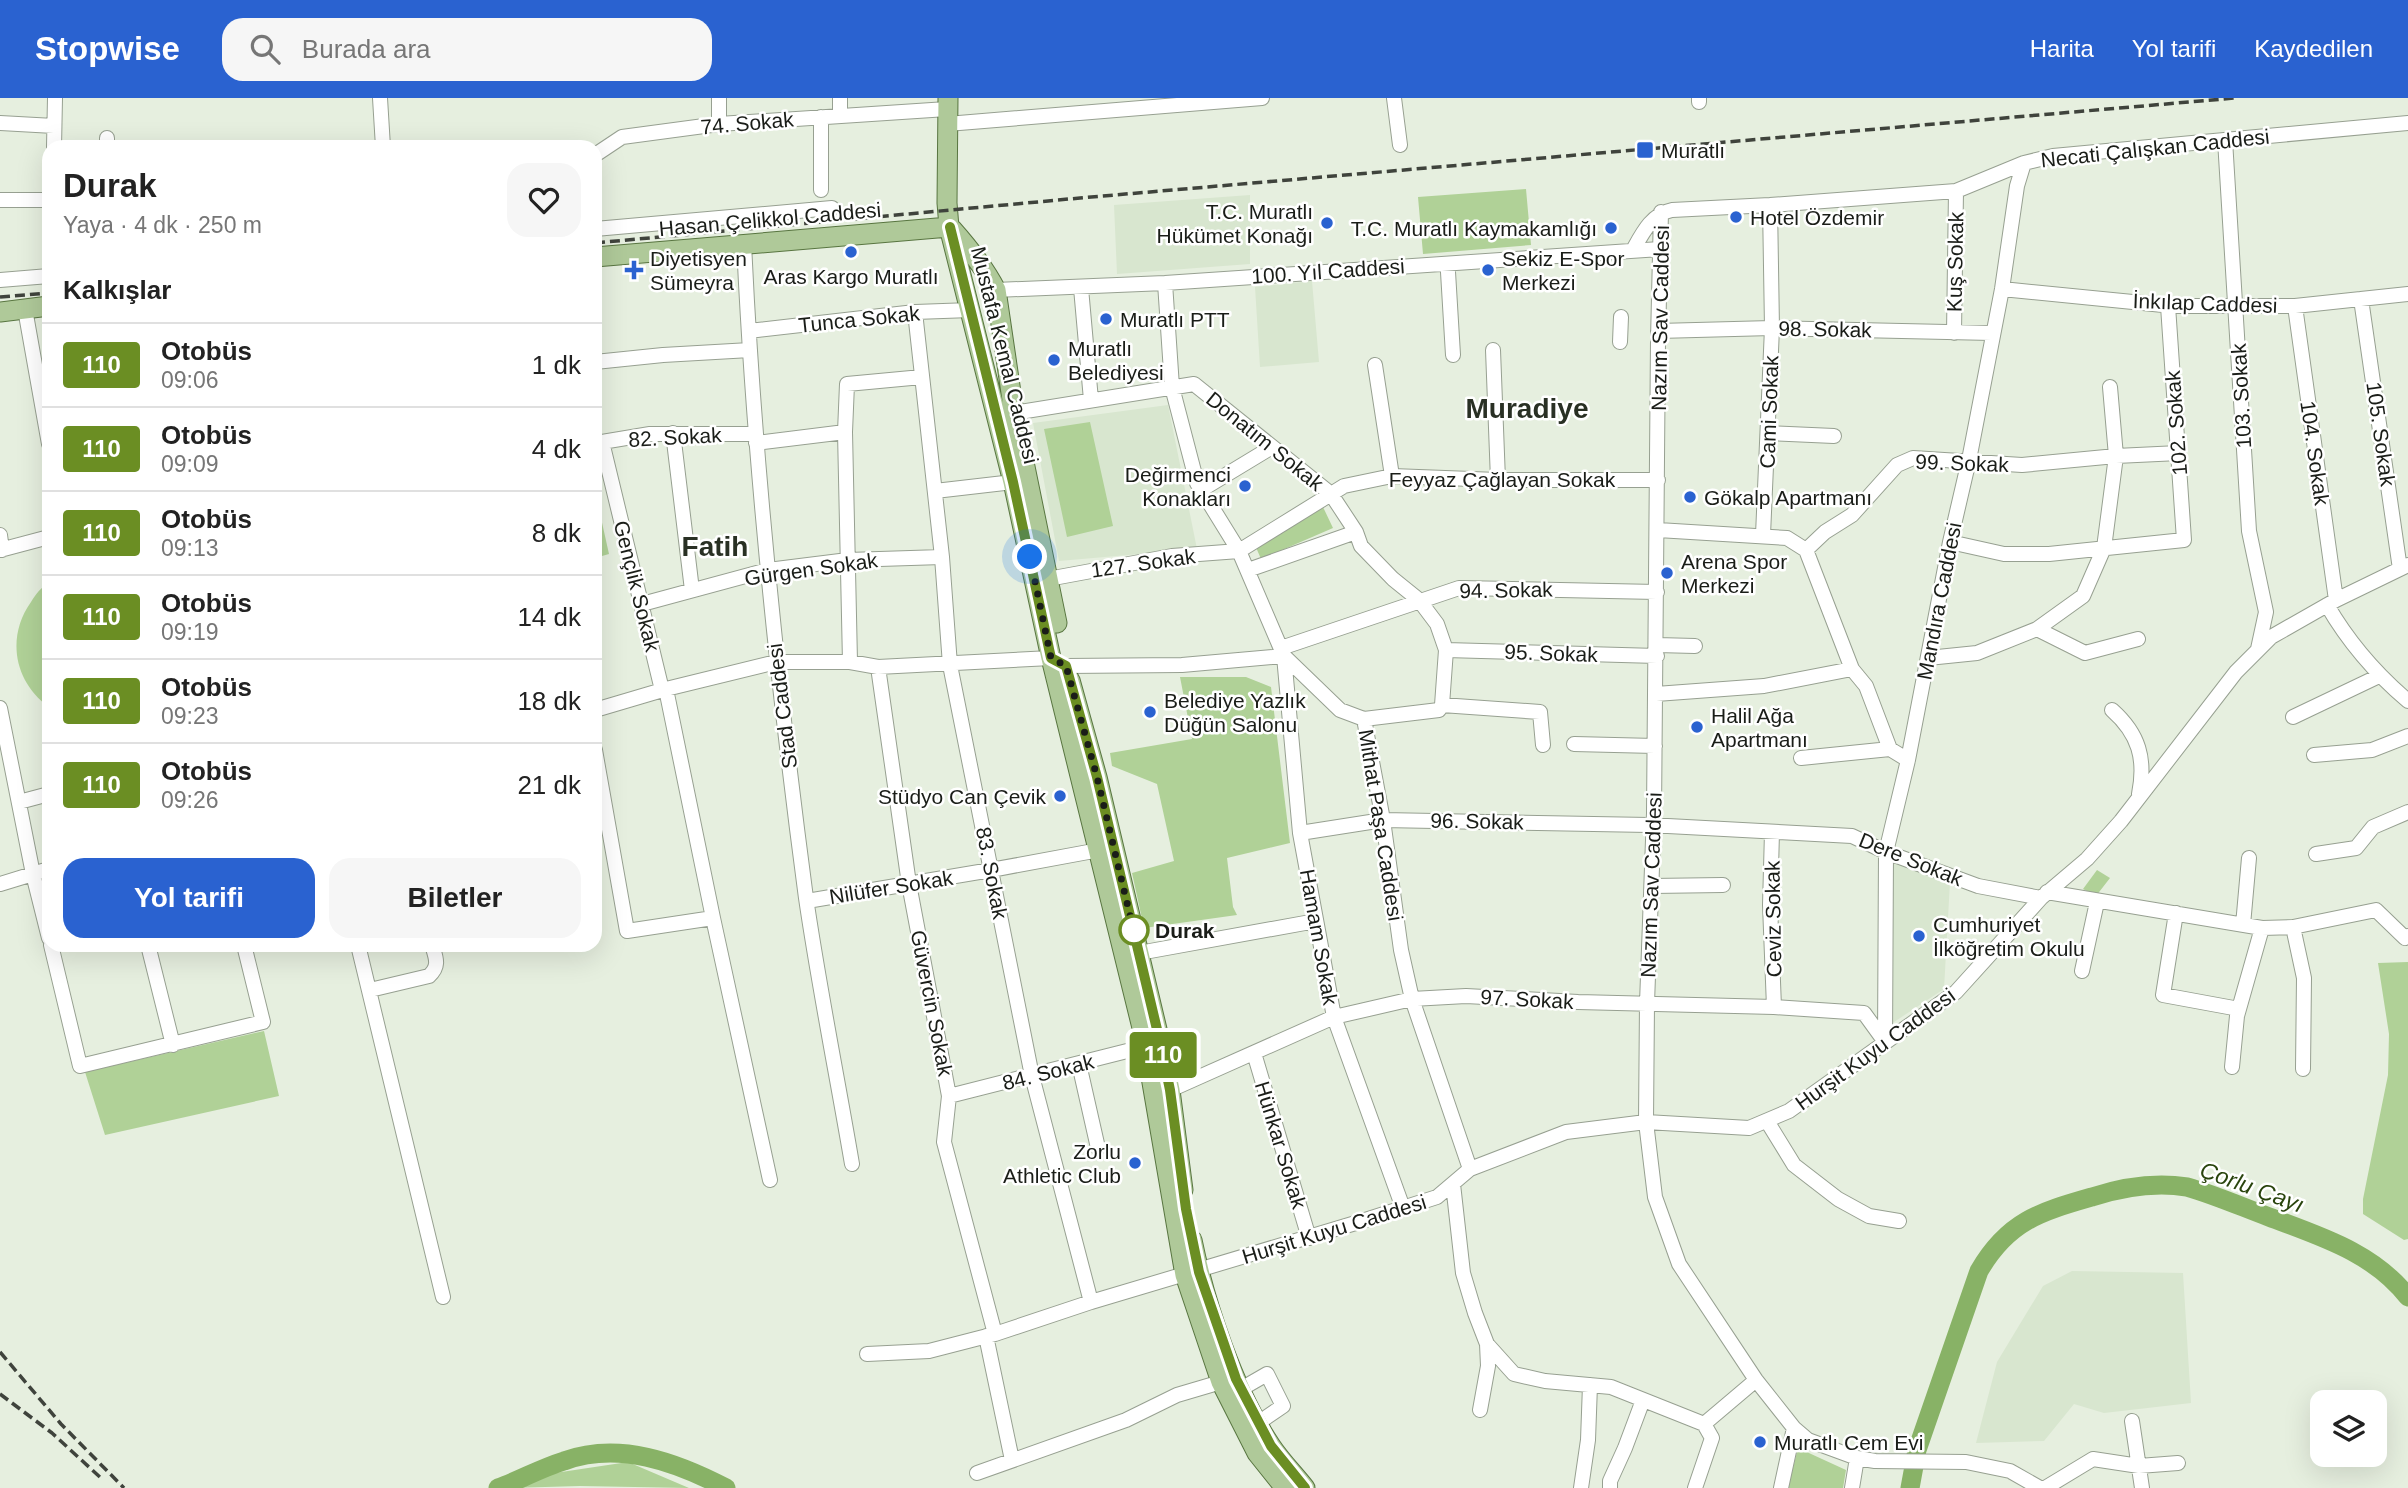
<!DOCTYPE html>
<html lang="tr">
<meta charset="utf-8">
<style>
body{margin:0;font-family:Arial,sans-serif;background:#f6f6f6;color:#222;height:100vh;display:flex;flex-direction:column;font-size:26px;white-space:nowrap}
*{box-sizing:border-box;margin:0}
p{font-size:23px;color:#767676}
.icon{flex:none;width:38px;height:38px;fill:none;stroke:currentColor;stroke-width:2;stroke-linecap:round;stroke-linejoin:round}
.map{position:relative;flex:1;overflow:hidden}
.sheet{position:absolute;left:42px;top:42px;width:560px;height:812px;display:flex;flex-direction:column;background:#fff;border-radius:21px;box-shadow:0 7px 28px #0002}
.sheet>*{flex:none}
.badge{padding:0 14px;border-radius:5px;font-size:24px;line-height:46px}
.tools{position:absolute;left:2310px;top:1292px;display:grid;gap:14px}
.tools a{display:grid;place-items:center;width:77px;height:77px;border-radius:14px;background:#fff;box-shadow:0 7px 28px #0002;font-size:35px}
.you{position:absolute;width:35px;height:35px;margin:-18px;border:5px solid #fff;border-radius:50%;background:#1a73e8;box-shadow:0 0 0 10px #1a73e833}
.map>.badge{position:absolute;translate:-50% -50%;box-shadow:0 0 0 4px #fff}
h2{padding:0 21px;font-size:26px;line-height:63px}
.round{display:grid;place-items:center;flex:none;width:74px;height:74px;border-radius:21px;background:#f6f6f6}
.summary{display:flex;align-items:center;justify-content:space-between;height:119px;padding:0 21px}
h1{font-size:33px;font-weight:800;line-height:52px}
.button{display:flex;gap:14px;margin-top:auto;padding:14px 21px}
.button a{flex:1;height:80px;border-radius:21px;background:#2a62d0;color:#fff;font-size:28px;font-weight:800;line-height:80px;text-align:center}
.button a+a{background:#f6f6f6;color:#222}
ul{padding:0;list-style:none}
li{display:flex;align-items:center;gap:21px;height:84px;padding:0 21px;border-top:2px solid #e0e0e0}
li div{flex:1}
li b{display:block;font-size:26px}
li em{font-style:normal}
li .badge{min-width:77px;font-weight:700;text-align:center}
header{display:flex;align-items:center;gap:42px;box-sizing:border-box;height:98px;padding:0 35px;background:#2a62d0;color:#fff}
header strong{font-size:33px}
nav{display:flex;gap:38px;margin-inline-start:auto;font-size:24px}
.search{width:490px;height:63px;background:#f6f6f6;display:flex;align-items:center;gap:18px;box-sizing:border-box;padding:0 24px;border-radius:21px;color:#767676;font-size:26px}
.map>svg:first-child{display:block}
</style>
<header>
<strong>Stopwise</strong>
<div class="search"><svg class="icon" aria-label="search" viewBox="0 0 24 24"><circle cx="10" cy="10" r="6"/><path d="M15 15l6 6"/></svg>Burada ara</div>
<nav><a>Harita</a><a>Yol tarifi</a><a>Kaydedilen</a></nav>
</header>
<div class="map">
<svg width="2408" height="1390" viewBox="0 0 2408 1390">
<rect width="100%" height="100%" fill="#e6efdf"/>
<path fill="#d8e6cf" d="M1250,97V166L1117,176L1114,107Z
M1312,183L1319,264L1260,269L1255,189Z
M1168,307L1197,451L1059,463L1033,325Z
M1891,764L1950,784L1944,891L1891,926Z
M2072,1173L2183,1175L2191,1305L2104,1315L2074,1306L2044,1343L1976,1345L1997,1264L2043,1188Z"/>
<path fill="#b0d197" d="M1526,91L1531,147L1423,156L1418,99Z
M1090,324L1113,428L1067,439L1044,331Z
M595,393L609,456L595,460Z
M1323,409L1333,430L1261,461L1255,447Z
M49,485V609C14,584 6,539 31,504C36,496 41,489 49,485Z
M1180,579H1246L1271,589L1290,745L1227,760L1233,809L1237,817L1144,830L1132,775L1174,763L1157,686L1112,668L1110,655L1192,641Z
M2097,772L2110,780L2096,798L2083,791Z
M2408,864V1141L2404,1142L2363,1116V1101L2388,977L2389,936L2378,865Z
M264,933L279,998L105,1037L85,974Z
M1798,1350L1846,1372L1843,1390H1788Z
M628,1364L689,1390L580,1388L510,1390L548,1376Z"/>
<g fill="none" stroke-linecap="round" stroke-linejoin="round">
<path stroke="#88b266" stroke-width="19" d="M498,1390C520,1382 541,1370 564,1363C619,1343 676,1364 726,1390
M1910,1390L1917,1352L1979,1173C2008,1123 2040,1114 2092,1099C2123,1089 2155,1084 2187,1089C2215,1097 2242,1109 2269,1119C2319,1138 2373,1154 2408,1199"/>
<g stroke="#97a091" stroke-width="16">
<path id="minor" d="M380,0L383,49
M1394,0L1400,47
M1699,0V4
M840,17V0
M821,19V92
M0,25L54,28
M719,26V0
M947,26L1262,0
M107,40V49
M2225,42L2249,433L2266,514L2258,551
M54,49L55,0
M595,57L622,39L719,26L947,11
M0,102H49
M1661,114L1658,242L1654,715L1647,905L1646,1024L1655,1099L1679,1166L1756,1282L1794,1330L1808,1342L1857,1360L1875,1363L1966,1364L2010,1373L2040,1390
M595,131L832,110
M744,145C754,364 777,582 806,800C819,889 837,978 852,1066
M1633,152C1643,134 1652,116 1672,112L1770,107L1956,93L2024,65L2053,58L2408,25
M1448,174L1453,257
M0,182L49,178
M1165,185L1172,289L1197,385L1239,453L1284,558L1340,612L1364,621L1383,722L1401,852L1412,901L1470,1071
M1081,190L1091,302
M2002,191L2173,208H2295L2408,196
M996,192L1165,185L1660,151
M2361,201L2400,471
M2295,208L2336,502
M25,211L49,346
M915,214L942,459L950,567L1032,978L1091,1204
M749,233L915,214L971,212
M1658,233L1772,230L1992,235
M1954,235L1956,93
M1620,244L1621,219
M1493,252L1498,382
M595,264L663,257L750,252
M1375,267L1392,378
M1014,315L1194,286L1331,396L1356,434L1361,448L1393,481L1419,502L1437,526L1446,552L1442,607L1439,612L1364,621
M673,335L692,492
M1769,335L1834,338
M602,344L662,592
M596,345L650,336H755
M756,345L845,334
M1201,392L1272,349
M935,393L1013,384
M1658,432L1787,440L1806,452L1825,434L1852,417L1897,367L1913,360L2022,367L2116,358L2179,355
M0,437L2,452
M1763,437L1772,230L1770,107
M1950,444L2004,456H2049L2184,442L2168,208
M0,452L49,439
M1806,452L1852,571L1866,588L1890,651L1908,662
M1248,472L1356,434
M1048,481L1172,458L1239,453L1344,388L1392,378L1498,382H1658
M642,506L768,472L848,462L942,459
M2327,507C2349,545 2375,575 2408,603
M2037,531L2085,555L2138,541
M1657,547L1695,548
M1281,550L1459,490L1657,494
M1446,552L1657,558
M1284,558L1300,735L1334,919L1403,1110
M1928,560L1977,555L2037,531L2083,498L2104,450L2116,358L2110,289
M850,564L845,334L847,286L922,279
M1066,568L1182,567L1284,558
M878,569L909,786L949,998L944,1044L995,1236
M666,591L713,820L770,1082
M1656,596L1764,588L1852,571
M1442,607L1540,614L1543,647
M0,610L33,776L49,840
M595,612L666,591L776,564H850L878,569L1051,560
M2112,612C2139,636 2146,661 2139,696
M2293,619L2379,578
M1574,646L1655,648
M595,652L627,833L713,820
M2314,657L2372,652L2408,638
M1801,660L1890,651
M19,704L49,696
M1772,734L1770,807L1774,909
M1300,735L1383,722L1649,727L1852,738L1886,754L1978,788L2041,800
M2316,756L2356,750L2373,729L2408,714
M0,786L49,771
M1652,788L1723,787
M2047,794L2262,830L2293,829L2376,812L2405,840L2408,838
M807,803L991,772L1099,752
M2176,815L2163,897L2239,911
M2243,827L2249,760
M2293,829L2304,880L2303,971
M51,847L80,968L263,924L244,847
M148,847L173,947
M358,847L443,1199
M1139,855L1316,823
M2082,873L2097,804
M370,892L429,878C440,868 436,860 432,847
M1885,944L1886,754L1908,662L1950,444L1969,362L2002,191L2017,88L2024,65
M1254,955L1309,1140
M1079,966L1098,1050
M2232,969L2237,918L2262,830
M1170,992L1334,919L1412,901L1466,898L1578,904L1774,909L1864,915L1885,944
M949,998L1147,948
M1767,1023L1794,1067L1838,1101L1869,1118L1899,1123
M1453,1086L1463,1175L1475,1215L1487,1246L1514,1276L1545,1283L1611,1289L1704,1326L1756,1282
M986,1238L1012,1362
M867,1256L929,1253L995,1236L1091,1204L1359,1124L1437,1099L1470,1071L1566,1034L1646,1024L1749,1030L1789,1013L1956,894L2041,800L2087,761L2121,723L2236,574L2271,539L2336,502L2408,467
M1241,1291L1267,1276L1283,1308L1258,1325
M1480,1312L1488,1268L1487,1246
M2132,1323L2142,1390
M977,1375L1126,1322L1177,1297L1221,1284
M1581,1390L1588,1342L1590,1287
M1610,1390V1383L1625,1350L1643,1302
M1695,1390L1712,1340L1704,1326
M1781,1390L1794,1330
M1852,1390L1857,1360
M2045,1390L2093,1361L2139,1368L2178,1365"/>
</g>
<g stroke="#587540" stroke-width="21">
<path id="major" d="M948,0L947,105L949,129L1013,384L1051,560L1144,938L1185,1177L1221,1284L1257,1355L1285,1390
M952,131C969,150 984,169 996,192L1014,315L1057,525
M595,159L949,129
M0,214L49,208
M1070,582L1097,679L1160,944L1170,992L1183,1092
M1192,1142C1205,1206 1234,1293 1271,1348C1281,1363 1294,1376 1305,1390"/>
</g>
<use href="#minor" stroke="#fff" stroke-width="14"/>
<use href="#major" stroke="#afc999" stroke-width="19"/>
<path stroke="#3f433c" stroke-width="3.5" stroke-dasharray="10 5" stroke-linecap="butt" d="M595,145L1080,100L2235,0
M0,199L49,195
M0,1254L61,1326L124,1390
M0,1296L52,1335L102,1381"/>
</g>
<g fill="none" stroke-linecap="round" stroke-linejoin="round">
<g stroke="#fff" stroke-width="16">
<path id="line" d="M950,129L1013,384L1051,560L1066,568L1097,679L1160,944L1170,992L1186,1111L1199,1174L1236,1281L1271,1348L1305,1390"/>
</g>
<use href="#line" stroke="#6b8e23" stroke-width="10"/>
<path stroke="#1a1d18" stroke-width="7" stroke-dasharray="0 12.6" d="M1030,459L1051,560L1066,568L1097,679L1134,834V832"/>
</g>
<g fill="#2a62d0" stroke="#fff" stroke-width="2.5">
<rect x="1636" y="43" width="18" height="18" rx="3.5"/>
<circle cx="1736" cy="119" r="7"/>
<circle cx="1327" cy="125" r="7"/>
<circle cx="1611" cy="130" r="7"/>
<circle cx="851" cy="154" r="7"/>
<path d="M630.5 161.5h7v7h7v7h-7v7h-7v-7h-7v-7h7z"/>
<circle cx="1488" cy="172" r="7"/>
<circle cx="1106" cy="221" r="7"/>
<circle cx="1054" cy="262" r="7"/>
<circle cx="1245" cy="388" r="7"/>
<circle cx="1690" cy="399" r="7"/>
<circle cx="1667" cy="475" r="7"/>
<circle cx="1150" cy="614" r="7"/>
<circle cx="1697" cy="629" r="7"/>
<circle cx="1060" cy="698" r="7"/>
<circle cx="1919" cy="838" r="7"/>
<circle cx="1135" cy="1065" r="7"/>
<circle cx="1760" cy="1344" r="7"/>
</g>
<circle fill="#fff" stroke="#6b8e23" stroke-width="3.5" cx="1134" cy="832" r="14"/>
<g text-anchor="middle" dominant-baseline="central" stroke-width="5" stroke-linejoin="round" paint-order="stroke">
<g font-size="21" fill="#1a1d18" stroke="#fff">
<text transform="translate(747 25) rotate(-5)">74. Sokak</text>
<text transform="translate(2155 50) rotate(-6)">Necati Çalışkan Caddesi</text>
<text transform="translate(770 121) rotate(-5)">Hasan Çelikkol Caddesi</text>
<text transform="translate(1955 164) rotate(-89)">Kuş Sokak</text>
<text transform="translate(1328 173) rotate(-4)">100. Yıl Caddesi</text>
<text transform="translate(2205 205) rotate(2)">İnkılap Caddesi</text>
<text transform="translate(1660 220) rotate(-89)">Nazım Sav Caddesi</text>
<text transform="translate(859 221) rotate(-6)">Tunca Sokak</text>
<text transform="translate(1825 231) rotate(1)">98. Sokak</text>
<text transform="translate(1005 257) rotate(76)">Mustafa Kemal Caddesi</text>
<text transform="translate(2241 298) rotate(-93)">103. Sokak</text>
<text transform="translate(1769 314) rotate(-88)">Cami Sokak</text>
<text transform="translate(2176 325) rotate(-94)">102. Sokak</text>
<text transform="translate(2381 336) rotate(82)">105. Sokak</text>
<text transform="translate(675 339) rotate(-3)">82. Sokak</text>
<text transform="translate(1265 343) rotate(39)">Donatım Sokak</text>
<text transform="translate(2315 355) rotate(82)">104. Sokak</text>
<text transform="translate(1962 365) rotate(2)">99. Sokak</text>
<text x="1502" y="381">Feyyaz Çağlayan Sokak</text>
<text transform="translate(1143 465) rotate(-8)">127. Sokak</text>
<text transform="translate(811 471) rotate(-8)">Gürgen Sokak</text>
<text transform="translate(637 488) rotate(76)">Gençlik Sokak</text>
<text transform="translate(1506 492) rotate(-1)">94. Sokak</text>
<text transform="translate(1939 503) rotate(-79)">Mandıra Caddesi</text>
<text transform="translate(1551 555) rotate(2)">95. Sokak</text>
<text transform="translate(782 608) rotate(-97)">Stad Caddesi</text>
<text transform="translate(1477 723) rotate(1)">96. Sokak</text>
<text transform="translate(1381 727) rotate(81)">Mithat Paşa Caddesi</text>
<text transform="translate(1911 761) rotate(22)">Dere Sokak</text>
<text transform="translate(992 775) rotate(79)">83. Sokak</text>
<text transform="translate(1651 787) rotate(-88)">Nazım Sav Caddesi</text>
<text transform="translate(891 789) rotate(-9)">Nilüfer Sokak</text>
<text transform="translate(1773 821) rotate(-91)">Ceviz Sokak</text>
<text transform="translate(1319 839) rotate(80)">Hamam Sokak</text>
<text transform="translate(1527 901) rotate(3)">97. Sokak</text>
<text transform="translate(932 905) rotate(79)">Güvercin Sokak</text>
<text transform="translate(1875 951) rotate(-36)">Hurşit Kuyu Caddesi</text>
<text transform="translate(1048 974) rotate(-14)">84. Sokak</text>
<text transform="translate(1281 1047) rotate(73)">Hünkar Sokak</text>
<text transform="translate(1334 1131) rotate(-17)">Hurşit Kuyu Caddesi</text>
</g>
<g font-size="21" fill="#1a1d18" stroke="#fff" text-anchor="start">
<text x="1661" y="52">Muratlı</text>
<text x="1313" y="113" text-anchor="end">T.C. Muratlı<tspan x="1313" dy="24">Hükümet Konağı</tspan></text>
<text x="1750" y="119">Hotel Özdemir</text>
<text x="1597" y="130" text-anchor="end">T.C. Muratlı Kaymakamlığı</text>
<text x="650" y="160">Diyetisyen<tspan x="650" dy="24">Sümeyra</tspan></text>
<text x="1502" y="160">Sekiz E-Spor<tspan x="1502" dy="24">Merkezi</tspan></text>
<text x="851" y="178" text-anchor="middle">Aras Kargo Muratlı</text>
<text x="1120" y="221">Muratlı PTT</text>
<text x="1068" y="250">Muratlı<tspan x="1068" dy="24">Belediyesi</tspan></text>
<text x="1231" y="376" text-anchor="end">Değirmenci<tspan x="1231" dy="24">Konakları</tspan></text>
<text x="1704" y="399">Gökalp Apartmanı</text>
<text x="1681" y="463">Arena Spor<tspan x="1681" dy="24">Merkezi</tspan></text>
<text x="1164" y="602">Belediye Yazlık<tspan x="1164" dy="24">Düğün Salonu</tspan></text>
<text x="1711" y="617">Halil Ağa<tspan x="1711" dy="24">Apartmanı</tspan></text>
<text x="1046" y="698" text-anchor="end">Stüdyo Can Çevik</text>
<text x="1933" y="826">Cumhuriyet<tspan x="1933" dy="24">İlköğretim Okulu</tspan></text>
<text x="1121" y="1053" text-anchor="end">Zorlu<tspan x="1121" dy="24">Athletic Club</tspan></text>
<text x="1774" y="1344">Muratlı Cem Evi</text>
</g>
<g font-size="21" font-weight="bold" fill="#1a1d18" stroke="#fff" text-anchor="start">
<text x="1155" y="832">Durak</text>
</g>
<g font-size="23" font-style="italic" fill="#29440d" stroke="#fff">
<text transform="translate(2252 1089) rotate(20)">Çorlu Çayı</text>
</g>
<g font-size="28" font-weight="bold" fill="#293024" stroke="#fff">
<text x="1527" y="310">Muradiye</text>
<text x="715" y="448">Fatih</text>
</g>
</g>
</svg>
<div class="tools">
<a><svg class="icon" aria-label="layers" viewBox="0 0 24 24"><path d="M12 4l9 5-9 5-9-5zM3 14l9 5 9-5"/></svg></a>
</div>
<div class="you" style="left:1030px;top:459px"></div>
<b class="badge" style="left:1163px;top:957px;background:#6b8e23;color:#fff">110</b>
<section class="sheet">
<div class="summary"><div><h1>Durak</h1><p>Yaya · 4 dk · 250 m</p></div><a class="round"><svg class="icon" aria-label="heart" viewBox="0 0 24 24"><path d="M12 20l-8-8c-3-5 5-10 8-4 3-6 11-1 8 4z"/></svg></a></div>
<h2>Kalkışlar</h2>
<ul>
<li><span class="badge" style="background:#6b8e23;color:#fff">110</span><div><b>Otobüs</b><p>09:06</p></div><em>1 dk</em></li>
<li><span class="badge" style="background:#6b8e23;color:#fff">110</span><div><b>Otobüs</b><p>09:09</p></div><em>4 dk</em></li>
<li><span class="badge" style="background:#6b8e23;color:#fff">110</span><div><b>Otobüs</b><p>09:13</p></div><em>8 dk</em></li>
<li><span class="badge" style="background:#6b8e23;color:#fff">110</span><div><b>Otobüs</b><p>09:19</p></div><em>14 dk</em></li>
<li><span class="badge" style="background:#6b8e23;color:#fff">110</span><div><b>Otobüs</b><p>09:23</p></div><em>18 dk</em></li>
<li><span class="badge" style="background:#6b8e23;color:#fff">110</span><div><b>Otobüs</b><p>09:26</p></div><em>21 dk</em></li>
</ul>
<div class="button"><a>Yol tarifi</a><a>Biletler</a></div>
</section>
</div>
